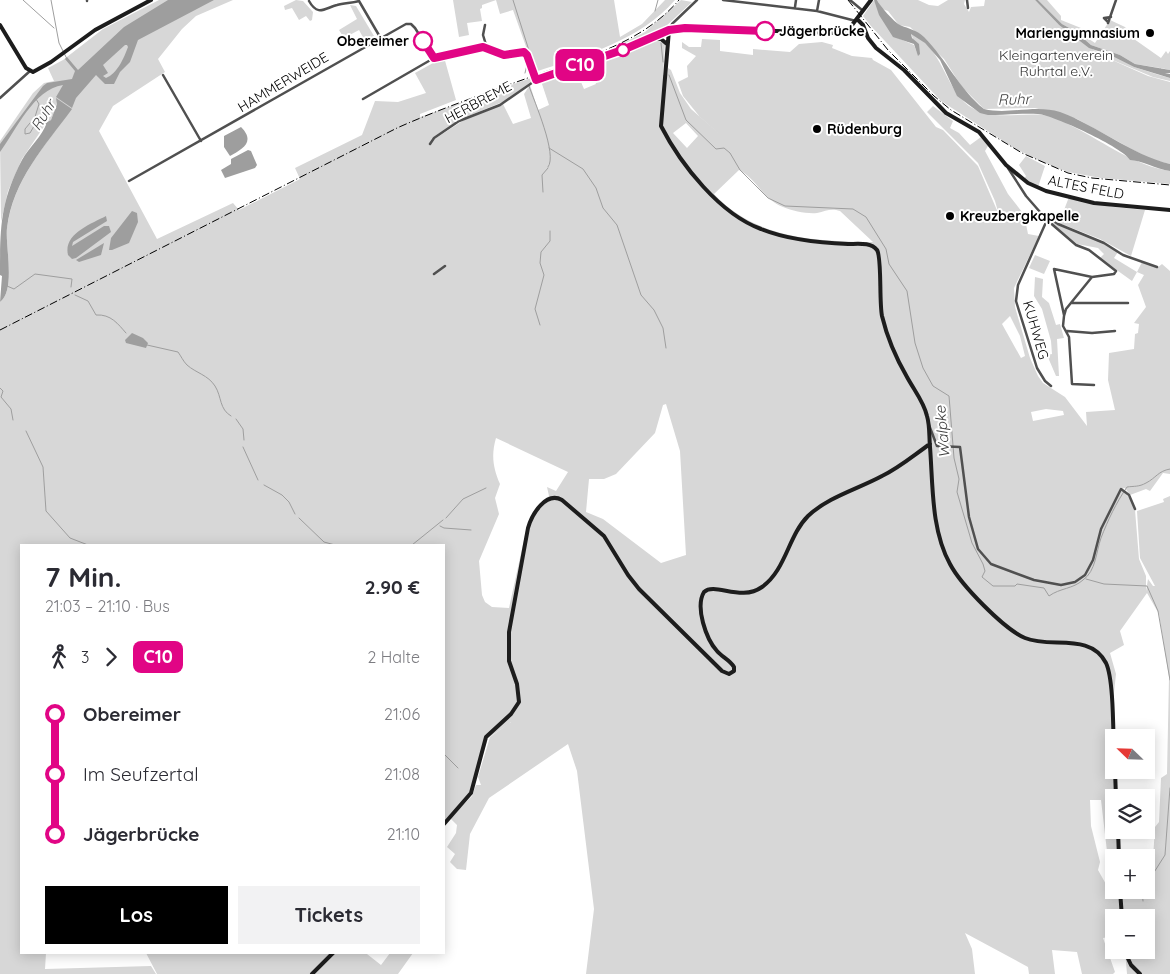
<!DOCTYPE html>
<html lang="de">
<meta charset="utf-8">
<style>
body{margin:0;font-family:Quicksand,sans-serif;background:#f2f2f3;color:#2b2b33;height:100vh;display:flex;flex-direction:column;font-size:19px;white-space:nowrap}
*{box-sizing:border-box;margin:0}
p{font-size:16px;color:#7c7c81}
.icon{flex:none;width:28px;height:28px;fill:none;stroke:currentColor;stroke-width:2;stroke-linecap:round;stroke-linejoin:round}
.map{position:relative;flex:1;overflow:hidden}
.drawer{position:absolute;left:20px;top:544px;width:425px;height:410px;display:flex;flex-direction:column;background:#fff;border-radius:0px;box-shadow:0 2px 12px #0003}
.drawer>*{flex:none}
.badge{padding:0 10px;border-radius:8px;font-size:18px;line-height:32px}
.needle{width:32px;rotate:293deg}
.buttons{position:absolute;left:1105px;top:729px;display:grid;gap:10px}
.buttons a{display:grid;place-items:center;width:50px;height:50px;border-radius:0px;background:#fff;box-shadow:0 2px 12px #0003;font-size:25px}
.map>.badge{position:absolute;translate:-50% -50%;box-shadow:0 0 0 2px #fff}
.legs{display:flex;align-items:center;gap:8px;height:55px;padding:0 25px;font-size:16px}
.legs p{margin-inline-start:auto}
.summary{display:flex;align-items:center;justify-content:space-between;height:85px;padding:0 25px}
h1{font-size:28px;font-weight:800;line-height:38px}
.action{display:flex;gap:10px;margin-top:auto;padding:10px 25px}
.action a{flex:1;height:58px;border-radius:0px;background:#000;color:#fff;font-size:20px;font-weight:800;line-height:58px;text-align:center}
.action a+a{background:#f2f2f3;color:#2b2b33}
ul{padding:0 25px;list-style:none}
li{display:flex;align-items:center;gap:18px;height:60px;font-size:19px}
li i{display:grid;place-items:center;width:8px;height:100%;margin:0 6px;background:currentColor}
li i::after{content:'';width:12px;height:12px;margin:-6px;border:4px solid;border-radius:50%;background:#fff}
li p{margin-inline-start:auto}
li:first-child i{background:linear-gradient(#0000 50%,currentColor 0)}
li:last-child i{background:linear-gradient(currentColor 50%,#0000 0)}
.map>svg:first-child{display:block}
</style>
<div class="map">
<svg width="1170" height="974" viewBox="0 0 1170 974">
<rect width="100%" height="100%" fill="#fff"/>
<path fill="#d7d7d7" fill-rule="evenodd" d="M159,0H233L196,16L182,29L158,59L165,72L113,106L99,131L157,239L233,203L239,210L300,179L295,168L362,135L375,101L398,102L426,93L415,73L444,57L456,100L420,114V117L534,77L532,81L505,101L461,119L432,138L430,142L464,120L503,104L513,124L531,118L524,94L530,85L538,110L549,105L541,81L575,68L584,89L596,84L589,64L657,40L665,44L663,75H667L668,68L671,70L680,93L691,109L723,137L700,117L683,96L678,82L688,77L687,66L696,56L682,48V42L689,47H701L702,39L720,40V51L753,55V49L790,52L799,44L822,42L833,45L832,48L852,56L872,58L873,60L891,70L936,127L943,130L978,166L999,215L995,201L978,163L927,112L933,106L953,121L950,128L959,133L970,145L981,137L988,146L985,151L1008,194L1029,221L1026,224L1028,234L1039,236L1014,288L1015,307L1030,358L1038,376L1043,383L1065,397L1087,426L1086,412L1115,410L1108,380L1109,353L1134,349L1135,334L1138,333L1139,324L1134,323L1146,307L1138,285L1144,275L1137,272L1132,281L1100,258L1104,254L1098,248L1077,244L1047,219L1101,242L1118,252L1114,258L1137,272L1142,262L1157,268L1162,264L1170,271V474L1163,473L1150,491L1146,489L1130,495L1125,488L1121,489L1132,501L1135,510L1139,559L1146,576V591L1148,579L1153,586H1155L1140,558L1137,511L1164,502L1163,499L1170,496V974H1127L1125,950H1146V918H1114V936L1103,938L1115,972L1113,974H1082L1077,952L1052,950L1055,974H1029L1028,967L965,933L972,949L975,974H586L594,909L577,771L568,744L489,798L470,834L466,870L457,869L450,862L455,854L447,847L456,833L457,825L450,818L472,796L476,785H481L478,777L490,737L510,723L528,703L510,723L488,738L471,793L444,822V545H21V952L46,953L45,969L151,966L156,974H0V302C16,290 5,246 7,228C13,180 45,146 71,109L57,104L51,120L47,122L22,159L8,191L1,222L0,141L33,93L44,83L54,81L48,68L63,60L103,29ZM686,123L698,136L687,148L673,133ZM739,170C759,181 761,198 783,207C793,211 807,214 817,213C826,211 831,208 840,211L873,242C815,241 756,239 714,194ZM1010,316L1020,336L1025,356L1021,358L1002,324ZM666,404L680,451L686,555L661,563L603,519L586,512L589,479H604L616,474L655,433L663,405ZM1046,409L1063,411L1064,415L1033,421L1031,412ZM496,438L568,472L556,491L547,487L549,496L539,506L527,526L509,608L492,607L485,602L482,595L479,561L499,514L495,498L500,484C493,468 491,455 496,438ZM1147,593L1159,614L1169,677L1167,774L1161,778L1159,822L1155,827L1152,874L1146,883V890H1114V858L1120,857L1118,830H1114V798L1117,797L1112,711L1116,674L1110,653L1124,645L1120,631ZM1090,800H1101L1110,877L1107,886L1098,870L1100,862L1091,826Z
M296,0L303,1L313,12L312,20L310,21L306,16L299,20L292,8L285,10L284,6Z
M453,0H614L620,37L642,24L665,0H675C639,41 586,55 535,72L513,10L500,14L496,0L482,5V8L480,9L482,21L467,23L469,35L459,37Z
M681,0L692,2L664,28L629,46L594,58L645,32Z
M874,0L893,36L914,45L918,55L911,33C943,48 944,87 969,106C995,124 1026,109 1054,117C1061,119 1067,124 1074,127C1105,143 1136,166 1170,171V184L1101,178L1068,172L1042,162L1014,148L941,101L870,25L863,16Z
M877,0H918L929,5L938,6L948,0H965L964,4L969,12L971,7L984,6L985,0H1035L1059,25L1094,50L1110,55L1134,67L1159,75L1160,68L1135,64L1120,55L1091,45L1075,31L1062,24L1038,0H1047L1061,16V20L1081,28L1080,33L1095,43L1110,20L1125,27L1134,39L1161,58L1166,51L1168,54L1170,51V70L1161,68L1159,75L1170,78V81L1153,77L1103,56L1148,76L1170,82V164L1150,159L1077,119L1035,108L984,109L962,87L944,59L910,27L899,25L888,11L882,9Z
M350,5L356,6L374,36L365,41L359,30L344,38L339,30L357,19Z
M1026,156L1045,166L1038,187L1024,179L1026,176L1019,165Z
M1069,197L1114,207L1145,210L1131,256L1100,239L1059,223Z
M1035,255L1050,261L1044,274L1029,268Z
M1035,277L1043,279L1042,297L1049,303L1056,325L1060,324L1064,338L1057,339L1059,376H1056L1047,355L1052,354L1051,341L1042,309L1034,296Z
M146,953H333L311,974H157Z
M336,953H367V954L381,965L390,953H413L398,974H314Z"/>
<path fill="#9e9e9e" fill-rule="evenodd" d="M168,0H214L138,40L130,62L120,72L114,84H105L96,75L76,98L72,108L56,97L63,85C33,90 17,129 0,152V144L43,86L47,83L72,79L75,71L65,59L67,57L78,70L124,27ZM125,45H127L128,47C124,58 117,74 106,78L103,76L108,73L103,65Z
M874,0H877C880,6 894,22 900,25C909,29 917,30 924,37C947,60 959,89 984,109C1009,115 1035,104 1060,112C1098,126 1130,154 1170,164V171C1156,169 1141,160 1130,160C1124,148 1053,115 1038,114C1022,113 1004,115 988,115L980,113L957,96L940,60L925,43L911,34L912,38L919,44L920,54L918,56L914,44L893,37L879,15Z
M1035,0H1038L1062,24L1075,31L1091,45L1120,55L1135,64L1170,70V73H1165L1170,74V78L1134,67L1110,55L1089,48L1059,25Z
M56,98L72,109C45,146 13,180 7,228C5,246 16,290 0,302L2,276L0,275C0,229 0,202 22,160C29,147 42,137 47,122L51,120L57,104Z
M241,127C256,142 242,149 230,156L224,147V136Z
M248,150L251,151L257,165L255,168L225,178L221,170L231,164V159Z
M132,211L137,213L138,222L129,243L112,250H109L111,238Z
M106,216L107,221L73,242L72,246L104,226H109L111,232L76,258L72,259L68,255C63,234 91,224 106,216Z
M104,243L101,255L79,262L76,260Z
M132,333L143,338L148,343L146,348L126,343L125,340Z"/>
<g fill="none" stroke-linecap="round" stroke-linejoin="round">
<path stroke="#9e9e9e" stroke-width="1" d="M23,0L54,28
M51,0L59,43L67,59
M513,0L532,60
M655,11L658,0
M661,43L663,62
M525,73L527,65
M669,75L686,120L716,149L724,148L730,153L740,170L768,198L785,206L853,209L866,217L886,249L889,264L907,291L915,343L923,368L933,386L949,396L954,458L959,479L957,492L972,543L983,564L985,571L982,577L993,586H1015L1017,584L1044,588L1049,596C1060,588 1073,589 1083,580C1096,571 1096,552 1101,538C1108,520 1116,503 1127,487C1134,486 1139,487 1146,483C1156,478 1158,471 1170,469
M529,86C534,101 558,155 548,167
M36,99L39,104L35,117L25,129V134L30,133L37,121L48,124
M549,148L583,169L596,188L603,208L617,225L641,295L654,310L663,328L666,348
M543,192L542,175L548,168
M7,286L14,289L35,274L72,279L71,287
M75,295L88,301L96,315C111,314 118,324 126,333
M540,325L535,309L544,275L540,263L541,252L550,241V231
M147,345L178,352C181,356 183,361 187,365C196,373 208,375 215,386C222,397 219,409 231,416
M0,388L3,391L1,397L11,409L13,420
M236,419L243,429L244,440
M26,431L43,467L46,511L70,538L88,545
M243,447L258,480
M264,485L282,495L289,502L295,514
M299,518L324,542L335,545
M446,518L463,499L486,488
M440,526L444,528L471,530
M412,545L443,520
M1086,579L1104,584L1147,586L1158,611L1170,680
M444,754L458,768
M1146,885L1165,855L1170,788
M1142,890L1143,901"/>
<path stroke="#505050" stroke-width="2.5" d="M87,0V1
M723,0L817,11L856,21
M850,0L862,10
M967,0L968,8
M309,1C318,17 325,8 337,5C344,3 352,3 359,1
M359,1L380,37
M795,7L796,0
M817,11L819,0
M1108,22L1104,18L1111,17
M1108,23L1116,0
M485,25L483,35L487,48
M163,75L201,141
M0,98L30,71
M363,99L434,58L448,54L483,47L504,55L519,51L525,52L534,73
M430,144L434,138L459,121L500,105L536,80L625,49L669,30L672,24L697,0
M1008,168L1026,196L1047,220L1076,245L1089,250L1116,271L1114,274L1092,277L1066,309L1064,316L1063,326L1069,337L1072,384L1094,385
M129,181L406,24H411L415,28L434,58
M1043,214L1058,224L1104,243L1123,255L1157,267
M1047,220L1018,285L1016,301L1037,368L1045,381L1051,386
M434,274L445,266
M1072,303H1128
M1064,315L1054,269L1092,277
M1067,331L1092,333L1115,331
M929,425L937,446L960,447L969,517L978,549L991,564L1034,580L1061,585L1075,582L1085,575L1093,560L1101,529L1121,489L1129,495L1135,509"/>
<path stroke="#1d1d1d" stroke-width="4" d="M871,0L849,29L837,33L685,28L669,30L661,126C681,165 720,214 761,229C788,240 820,243 848,244C858,244 871,242 877,250C882,257 879,302 882,316C887,337 896,358 907,377C914,390 924,402 927,416C930,426 929,437 930,447C933,485 931,530 950,564C961,585 1004,629 1025,638C1051,649 1090,632 1106,663C1114,680 1113,734 1114,755
M857,19L863,25L868,38L876,48L904,70L946,113L979,132L1006,165L1028,183L1046,191L1094,203L1170,210
M0,25L26,68L33,72L51,62L95,30L151,0
M649,39H661L667,44
M1115,770L1116,798
M444,824L471,793L486,737L511,714L519,702L517,684L509,661V632L528,528C532,514 546,491 562,500L604,536L628,575L639,589L722,671L729,674L734,671V667C730,660 722,657 717,651C706,639 695,607 704,592C715,582 741,602 762,587C786,570 788,536 808,516C828,497 858,489 882,476C899,468 914,455 930,444
M1118,830L1119,858
M1120,890L1122,918
M1124,950L1131,965L1140,974
M312,974L334,952"/>
<path stroke="#000" stroke-width="1" stroke-dasharray="8 2.5 1 2.5" stroke-linecap="butt" d="M848,0L888,50L934,96L951,110L1022,153L1068,173L1092,178L1170,185
M0,330L397,128C442,108 489,92 536,75C587,57 642,43 679,0"/>
</g>
<g fill="none" stroke-linecap="round" stroke-linejoin="round">
<g stroke="#fff" stroke-width="11">
<path id="line-1" d="M423,41L434,58L483,47L504,55L524,52L527,55L536,80L625,49L669,30L685,28L765,31"/>
</g>
<use href="#line-1" stroke="#e10585" stroke-width="8"/>
</g>
<g fill="#fff" stroke="#e10585" stroke-width="2.5">
<circle cx="765" cy="31" r="9"/>
<circle cx="423" cy="41" r="9"/>
<circle cx="623" cy="50" r="6"/>
</g>
<g fill="#000" stroke="#fff" stroke-width="2">
<circle cx="1150" cy="33" r="5"/>
<circle cx="817" cy="129" r="5"/>
<circle cx="950" cy="216" r="5"/>
</g>
<g text-anchor="middle" dominant-baseline="central" stroke-width="4" stroke-linejoin="round" paint-order="stroke">
<g font-size="14" font-weight="bold" fill="#000" stroke="#fff" text-anchor="start">
<text x="779" y="31">Jägerbrücke</text>
<text x="409" y="41" text-anchor="end">Obereimer</text>
</g>
<g font-size="14" font-weight="bold" fill="#000" stroke="#fff" text-anchor="start">
<text x="1140" y="33" text-anchor="end">Mariengymnasium</text>
<text x="827" y="129">Rüdenburg</text>
<text x="960" y="216">Kreuzbergkapelle</text>
</g>
<g font-size="14" fill="#2e2e2e" stroke="#fff">
<text x="1056" y="55">Kleingartenverein<tspan x="1056" dy="16">Ruhrtal e.V.</tspan></text>
</g>
<g font-size="14" fill="#000" stroke="#fff">
<text transform="translate(283 82) rotate(-31)">HAMMERWEIDE</text>
<text transform="translate(478 102) rotate(-28)">HERBREME</text>
<text transform="translate(1086 187) rotate(11)">ALTES FELD</text>
<text transform="translate(1036 330) rotate(74)">KUHWEG</text>
</g>
<g font-size="15" font-style="italic" fill="#3f3f3f" stroke="#fff">
<text transform="translate(1014 99) rotate(-2)">Ruhr</text>
<text transform="translate(43 115) rotate(-58)">Ruhr</text>
<text transform="translate(942 432) rotate(-95)">Walpke</text>
</g>
</g>
</svg>
<div class="buttons">
<a><svg class="needle" viewBox="-14 -14 28 28"><path d="M0-13l5 13h-10z" fill="#e53935"/><path d="M0 13l5-13h-10z" fill="#7c7c81"/></svg></a>
<a><svg class="icon" aria-label="layers" viewBox="0 0 24 24"><path d="M12 4l9 5-9 5-9-5zM3 14l9 5 9-5"/></svg></a>
<a>+</a>
<a>−</a>
</div>
<b class="badge" style="left:580px;top:65px;background:#e10585;color:#fff">C10</b>
<section class="drawer">
<div class="summary"><div><h1>7 Min.</h1><p>21:03 – 21:10 · Bus</p></div><b>2.90 €</b></div>
<div class="legs"><svg class="icon" aria-label="walk" viewBox="0 0 24 24"><circle cx="13" cy="4" r="2"/><path d="M13 8l-2 6 4 7M11 14l-3 7M7 12l3-4h3l4 4"/></svg>3<svg class="icon" aria-label="forward" viewBox="0 0 24 24"><path d="M9 5l7 7-7 7"/></svg><b class="badge" style="background:#e10585;color:#fff">C10</b><p>2 Halte</p></div>
<ul>
<li><i style="color:#e10585"></i><b>Obereimer</b><p>21:06</p></li>
<li><i style="color:#e10585"></i><span>Im Seufzertal</span><p>21:08</p></li>
<li><i style="color:#e10585"></i><b>Jägerbrücke</b><p>21:10</p></li>
</ul>
<div class="action"><a>Los</a><a>Tickets</a></div>
</section>
</div>
